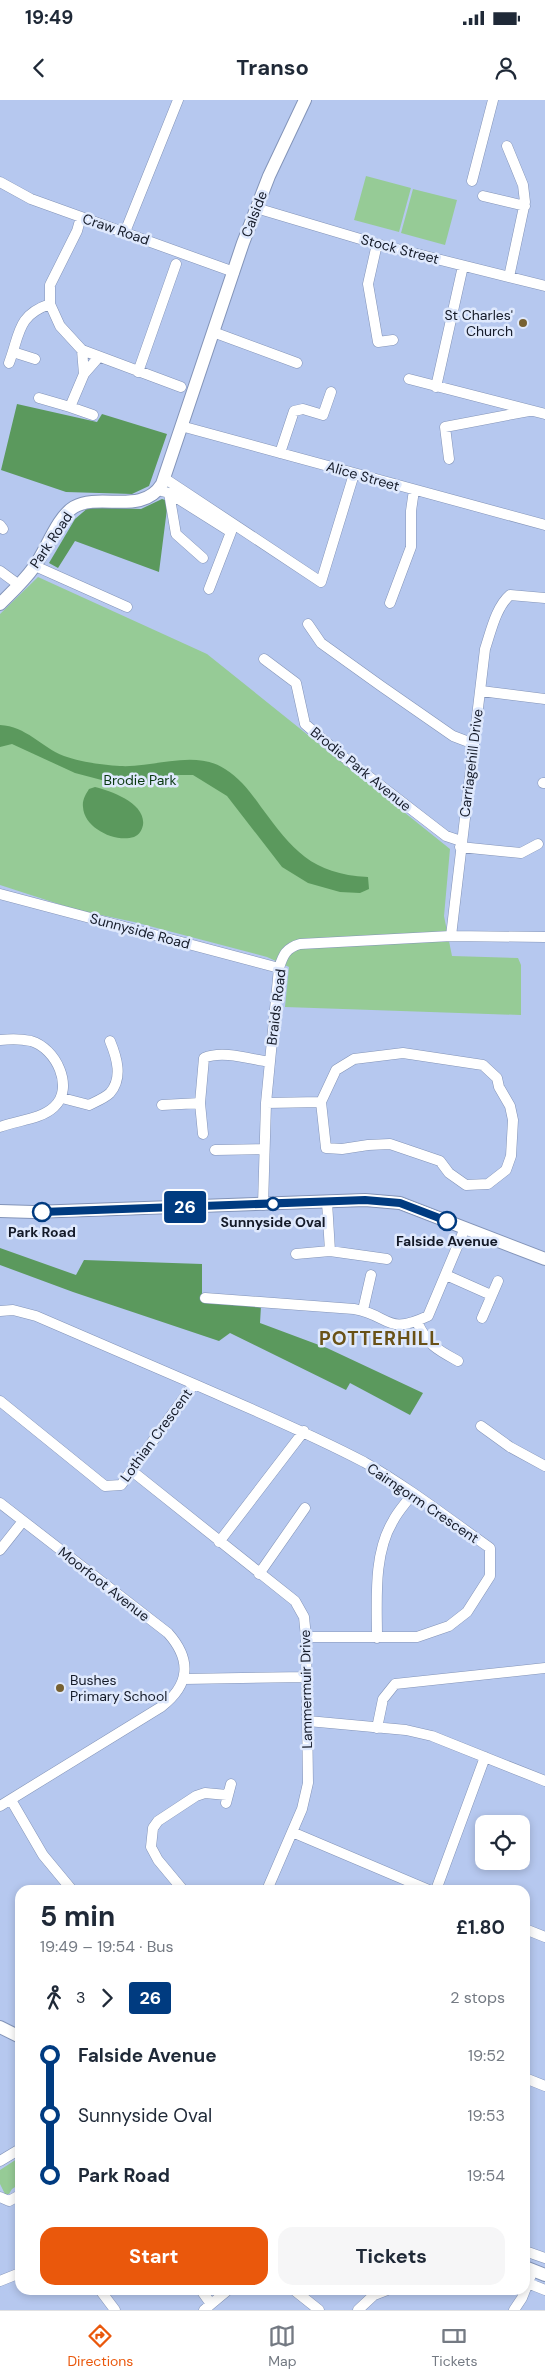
<!DOCTYPE html>
<meta charset="utf-8">
<style>
body{margin:0;font-family:"DM Sans",sans-serif;background:#f6f6f7;color:#1f2937;height:100vh;display:flex;flex-direction:column;font-size:19px;white-space:nowrap}
*{box-sizing:border-box;margin:0}
p{font-size:16px;color:#747a83}
.icon{flex:none;width:28px;height:28px;fill:none;stroke:currentColor;stroke-width:2;stroke-linecap:round;stroke-linejoin:round}
.map{position:relative;flex:1;overflow:hidden}
.sheet{position:absolute;left:15px;top:1785px;width:515px;height:410px;display:flex;flex-direction:column;background:#fff;border-radius:15px;box-shadow:0 2px 8px #0003}
.sheet>*{flex:none}
.badge{padding:0 10px;border-radius:4px;font-size:18px;line-height:32px}
.tools{position:absolute;left:475px;top:1715px;display:grid;gap:10px}
.tools a{display:grid;place-items:center;width:55px;height:55px;border-radius:10px;background:#fff;box-shadow:0 2px 8px #0003;font-size:25px}
.map>.badge{position:absolute;translate:-50% -50%;box-shadow:0 0 0 2px #fff}
.legs{display:flex;align-items:center;gap:8px;height:55px;padding:0 25px;font-size:16px}
.legs p{margin-inline-start:auto}
.head{display:flex;align-items:center;justify-content:space-between;height:85px;padding:0 25px}
h1{font-size:28px;font-weight:700;line-height:38px}
.primary-button{display:flex;gap:10px;margin-top:auto;padding:10px 25px}
.primary-button a{flex:1;height:58px;border-radius:15px;background:#ea580c;color:#fff;font-size:20px;font-weight:700;line-height:58px;text-align:center}
.primary-button a+a{background:#f6f6f7;color:#1f2937}
ul{padding:0 25px;list-style:none}
li{display:flex;align-items:center;gap:18px;height:60px;font-size:19px}
li i{display:grid;place-items:center;width:8px;height:100%;margin:0 6px;background:currentColor}
li i::after{content:'';width:12px;height:12px;margin:-6px;border:4px solid;border-radius:50%;background:#fff}
li p{margin-inline-start:auto}
li:first-child i{background:linear-gradient(#0000 50%,currentColor 0)}
li:last-child i{background:linear-gradient(currentColor 50%,#0000 0)}
.status{display:flex;justify-content:space-between;align-items:center;height:35px;padding:0 25px;background:#fff;direction:ltr}
.status svg{height:14px;fill:currentColor}
header{display:flex;justify-content:space-between;align-items:center;height:65px;padding:0 25px;background:#fff;font-size:22px;font-weight:700}
.menu{display:flex;justify-content:space-around;align-items:center;height:70px;border-top:1px solid #e0e1e3;background:#fff;font-size:14px;color:#747a83}
.menu a{display:grid;justify-items:center;gap:2px}
.menu .selected{color:#ea580c}
.map>svg:first-child{display:block}
</style>
<div class="status"><b>19:49</b><svg viewBox="0 0 49 12"><path d="M0 12V9h3v3zM5 12V6h3v6zM10 12V3h3v9zM15 12V0h3v12zM26 1h20v11H26zM47 4h2v5h-2z"/></svg></div>
<header><svg class="icon" aria-label="back" viewBox="0 0 24 24"><path d="M15 5l-7 7 7 7"/></svg>Transo<svg class="icon" aria-label="person" viewBox="0 0 24 24"><circle cx="12" cy="8" r="4"/><path d="M4 21q1-7 8-7t8 7"/></svg></header>
<div class="map">
<svg width="545" height="2210" viewBox="0 0 545 2210">
<rect width="100%" height="100%" fill="#b6c8ef"/>
<path fill="#96cb96" d="M366,76L411,88L399,132L354,120Z
M413,89L457,100L445,145L401,133Z
M38,477L207,554L450,749L444,816L452,856L518,858L521,865V915L285,907L289,867L267,857L134,822L77,810L0,785V514Z
M20,2057V2084L12,2089L9,2094H5L0,2084V2070Z"/>
<path fill="#5b995d" d="M17,304L97,322L102,314L167,334L149,386L132,394L66,392L1,370Z
M162,399L168,401L159,472L75,441L58,468L49,463L75,419L89,407L141,409Z
M0,625C26,626 41,647 64,656C80,662 103,665 120,666C153,668 195,649 225,669C241,679 251,693 261,707C293,750 311,774 368,777L369,789L360,793L340,792L308,783L282,767L227,696L193,675H173L138,684L113,683L75,673L12,644L0,647Z
M95,687C111,691 146,703 143,725C142,730 139,735 134,737C115,743 84,728 83,707C82,700 86,694 89,689Z
M0,1148L76,1175L84,1160L202,1164V1201L261,1206L260,1223L327,1248L423,1293L410,1315L350,1283L346,1290L230,1233L219,1241L73,1192L0,1165Z"/>
<g fill="none" stroke-linecap="round" stroke-linejoin="round">
<g stroke="#8394b8" stroke-width="11">
<path id="minor" d="M507,46L523,85L525,102L509,177
M472,81L493,0
M0,82L31,99L234,172
M483,96L525,106
M256,108L377,144L545,186
M81,117L77,131L50,185V204L60,226L82,250L181,287
M125,132L178,0
M377,144L368,184L378,242L393,240
M213,232L297,263
M82,250L84,274L98,258
M13,252L35,259
M9,263C20,234 17,215 50,204
M138,272L176,164
M84,274L70,307L93,315
M409,279L545,314
M436,287L463,166
M39,298L70,307
M181,326L545,425
M280,353L294,311L303,309L323,315L331,292
M449,359L445,327L529,311
M164,378L321,482L354,374
M158,390L169,393L231,432L209,489
M169,393L176,434L203,458
M0,425L3,429
M35,466L127,507
M0,471L19,485
M390,503L411,447V411L414,390
M308,524L321,543L381,586L453,636L474,644
M264,559L296,583L305,624L341,655L446,736L461,741
M481,591L545,599
M543,683H545
M460,747L521,753L538,744
M0,794L279,868
M451,836L485,549C491,531 496,507 510,495L545,498
M0,940C9,939 22,939 31,941C56,948 75,988 54,1007C40,1020 17,1020 0,1027
M62,998L89,1005C95,1002 105,998 110,993C123,978 117,958 110,941
M266,1003L321,1002L336,970L354,959L403,953L483,965L497,978L499,987L510,1006L513,1020L511,1056L506,1070L488,1084L466,1085L449,1073L440,1061L390,1044L368,1045L342,1049L326,1048L321,1002
M162,1005L200,1003
M203,1034L200,1003L204,958C222,950 250,959 269,962
M215,1050L264,1049
M327,1102L330,1151
M263,1105L266,1003L279,868C283,855 286,848 300,844L451,836L545,837
M296,1154L330,1151L387,1159
M446,1175L491,1195
M205,1198L354,1209C390,1215 386,1236 428,1216L465,1128
M363,1210L371,1175
M0,1211L13,1210L36,1216L194,1284L121,1385L105,1386L0,1301
M482,1218L498,1181
M417,1222C428,1245 436,1249 458,1261
M194,1284C251,1309 309,1333 364,1362C408,1387 449,1419 490,1448V1476L467,1512L449,1526L417,1537H306
M481,1326L510,1347L545,1366
M132,1371L295,1501L304,1517L306,1537L308,1683L302,1709L267,1790
M0,1403L168,1533C192,1560 190,1585 161,1607L0,1706
M219,1442L304,1331
M0,1450L23,1421
M259,1474L305,1408
M377,1538C377,1500 373,1454 393,1421C398,1411 407,1402 413,1393
M184,1579L307,1577
M308,1621L406,1630L432,1636L545,1681
M377,1628L383,1599L395,1584L545,1568
M11,1700L43,1755L72,1790
M226,1703L231,1684
M292,1732L429,1790
M183,1790L158,1760L151,1747L153,1728L158,1721L196,1696L205,1693L227,1695
M436,1790L485,1657
M525,1829L545,1837
M525,1978L545,1986
M0,2061L20,2049
M0,2097L9,2101L20,2095
M525,2151L545,2158
M0,2181L20,2173
M525,2182L545,2190
M100,2190L115,2210
M201,2190L211,2204
M294,2190L319,2210
M204,2210L228,2190
M358,2210L374,2195L387,2190
M514,2210L522,2198L533,2170"/>
</g>
<g stroke="#8394b8" stroke-width="14">
<path id="tertiary" d="M0,504C12,492 24,481 34,467C46,451 57,417 74,407C101,392 142,416 162,384L243,143L269,76L305,0
M0,1111L33,1112L365,1100L400,1103L545,1159
M0,1927L20,1937
M525,2167L545,2175"/>
</g>
<use href="#minor" stroke="#fff" stroke-width="10"/>
<use href="#tertiary" stroke="#fff" stroke-width="12"/>
</g>
<g fill="none" stroke-linecap="round" stroke-linejoin="round">
<g stroke="#fff" stroke-width="11">
<path id="line-1" d="M42,1112L365,1100L400,1103L447,1121"/>
</g>
<use href="#line-1" stroke="#003b80" stroke-width="8"/>
</g>
<g fill="#776131" stroke="#dfe9fd" stroke-width="2">
<circle cx="523" cy="223" r="5"/>
<circle cx="60" cy="1588" r="5"/>
</g>
<g fill="#fff" stroke="#003b80" stroke-width="2.5">
<circle cx="273" cy="1104" r="6"/>
<circle cx="42" cy="1112" r="9"/>
<circle cx="447" cy="1121" r="9"/>
</g>
<g text-anchor="middle" dominant-baseline="central" stroke-width="5" stroke-linejoin="round" paint-order="stroke">
<g font-size="14" fill="#141a28" stroke="#dfe9fd">
<text transform="translate(254 114) rotate(-69)">Calside</text>
<text transform="translate(116 129) rotate(19)">Craw Road</text>
<text transform="translate(400 149) rotate(15)">Stock Street</text>
<text transform="translate(363 376) rotate(16)">Alice Street</text>
<text transform="translate(51 440) rotate(-56)">Park Road</text>
<text transform="translate(471 663) rotate(-83)">Carriagehill Drive</text>
<text transform="translate(361 669) rotate(39)">Brodie Park Avenue</text>
<text transform="translate(140 831) rotate(15)">Sunnyside Road</text>
<text transform="translate(276 907) rotate(-83)">Braids Road</text>
<text transform="translate(156 1335) rotate(-54)">Lothian Crescent</text>
<text transform="translate(423 1403) rotate(34)">Cairngorm Crescent</text>
<text transform="translate(104 1484) rotate(38)">Moorfoot Avenue</text>
<text transform="translate(306 1589) rotate(-91)">Lammermuir Drive</text>
</g>
<g font-size="14" fill="#141a28" stroke="#dfe9fd" text-anchor="end">
<text x="513" y="215">St Charles'<tspan x="513" dy="16">Church</tspan></text>
<text x="70" y="1580" text-anchor="start">Bushes<tspan x="70" dy="16">Primary School</tspan></text>
</g>
<g font-size="14" fill="#0a3910" stroke="#dfe9fd">
<text x="140" y="680">Brodie Park</text>
</g>
<g font-size="14" font-weight="bold" fill="#141a28" stroke="#dfe9fd">
<text x="273" y="1122">Sunnyside Oval</text>
<text x="42" y="1132">Park Road</text>
<text x="447" y="1141">Falside Avenue</text>
</g>
<g font-size="19" font-weight="bold" letter-spacing="1" fill="#695117" stroke="#dfe9fd">
<text x="380" y="1238">POTTERHILL</text>
</g>
</g>
</svg>
<div class="tools">
<a><svg class="icon" aria-label="locate" viewBox="0 0 24 24"><circle cx="12" cy="12" r="6"/><path d="M12 2v4M12 18v4M2 12h4M18 12h4"/></svg></a>
</div>
<b class="badge" style="left:185px;top:1107px;background:#003b80;color:#fff">26</b>
<section class="sheet">
<div class="head"><div><h1>5 min</h1><p>19:49 – 19:54 · Bus</p></div><b>£1.80</b></div>
<div class="legs"><svg class="icon" aria-label="walk" viewBox="0 0 24 24"><circle cx="13" cy="4" r="2"/><path d="M13 8l-2 6 4 7M11 14l-3 7M7 12l3-4h3l4 4"/></svg>3<svg class="icon" aria-label="forward" viewBox="0 0 24 24"><path d="M9 5l7 7-7 7"/></svg><b class="badge" style="background:#003b80;color:#fff">26</b><p>2 stops</p></div>
<ul>
<li><i style="color:#003b80"></i><b>Falside Avenue</b><p>19:52</p></li>
<li><i style="color:#003b80"></i><span>Sunnyside Oval</span><p>19:53</p></li>
<li><i style="color:#003b80"></i><b>Park Road</b><p>19:54</p></li>
</ul>
<div class="primary-button"><a>Start</a><a>Tickets</a></div>
</section>
</div>
<nav class="menu">
<a class="selected"><svg class="icon" aria-label="directions" viewBox="0 0 24 24"><path d="M12 3l9 9-9 9-9-9zM9 14v-3h6M13 9l2 2-2 2"/></svg>Directions</a>
<a><svg class="icon" aria-label="map" viewBox="0 0 24 24"><path d="M3 6l6-2 6 2 6-2v14l-6 2-6-2-6 2zM9 4v14M15 6v14"/></svg>Map</a>
<a><svg class="icon" aria-label="tickets" viewBox="0 0 24 24"><path d="M3 7h18v10H3zM15 7v10"/></svg>Tickets</a>
</nav>
